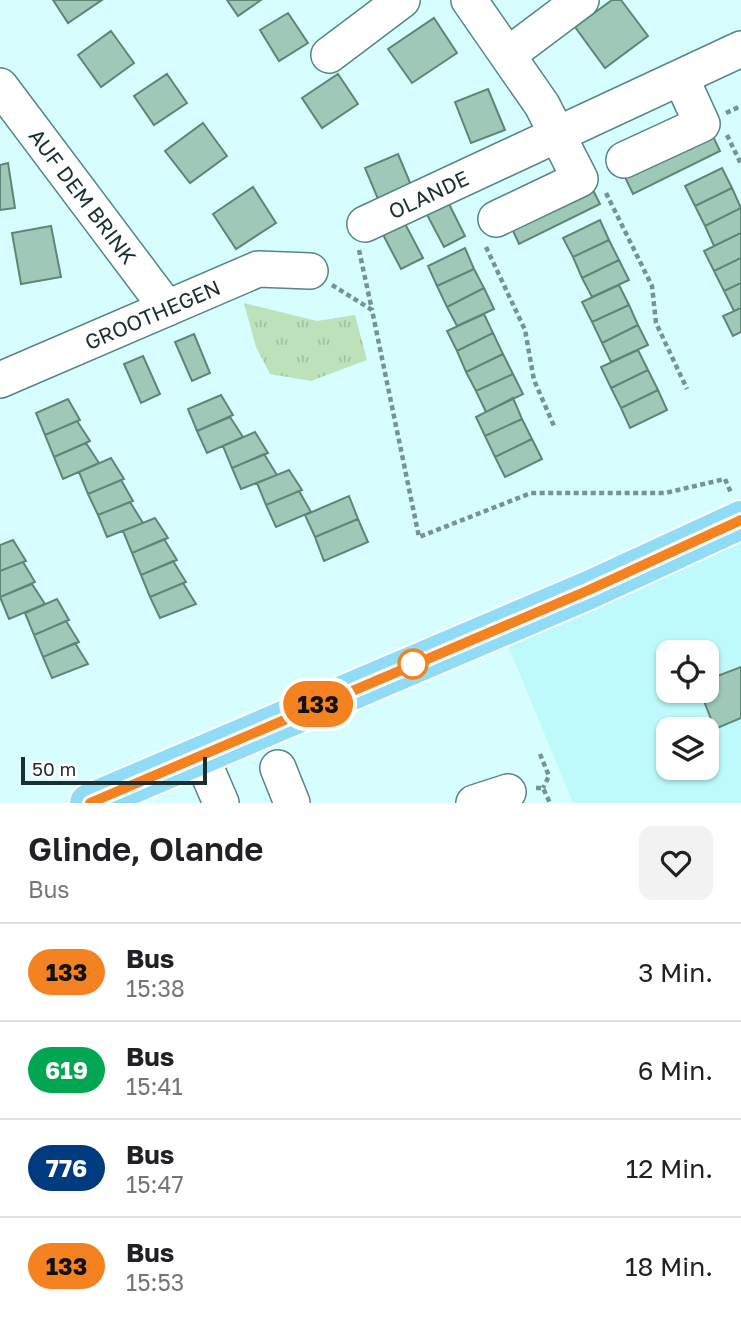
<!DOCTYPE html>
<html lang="de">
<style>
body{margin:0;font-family:"Golos Text",sans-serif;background:#f2f2f2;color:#202124;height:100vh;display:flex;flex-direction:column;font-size:26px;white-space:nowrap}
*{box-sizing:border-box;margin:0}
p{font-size:23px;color:#757577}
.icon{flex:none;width:38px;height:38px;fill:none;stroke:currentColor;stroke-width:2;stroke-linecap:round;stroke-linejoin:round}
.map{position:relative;height:803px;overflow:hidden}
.drawer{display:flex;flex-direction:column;background:#fff;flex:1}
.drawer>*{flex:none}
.badge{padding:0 14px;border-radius:23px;font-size:24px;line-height:46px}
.buttons{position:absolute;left:656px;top:640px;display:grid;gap:14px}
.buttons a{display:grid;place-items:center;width:63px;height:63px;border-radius:14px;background:#fff;box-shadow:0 2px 5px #0004;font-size:35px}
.scale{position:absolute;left:21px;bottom:18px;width:186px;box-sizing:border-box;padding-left:7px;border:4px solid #1c2f30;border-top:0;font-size:19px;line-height:24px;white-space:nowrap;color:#1c2f30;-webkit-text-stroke:5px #fff;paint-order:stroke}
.map>.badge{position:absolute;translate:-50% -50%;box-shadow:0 0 0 4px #fff}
.round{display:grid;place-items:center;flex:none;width:74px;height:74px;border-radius:14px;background:#f2f2f2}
.summary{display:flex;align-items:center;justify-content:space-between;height:119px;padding:0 28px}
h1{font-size:33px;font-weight:600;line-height:52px}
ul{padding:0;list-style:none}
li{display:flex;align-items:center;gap:21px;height:98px;padding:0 28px;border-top:2px solid #e0e0e0}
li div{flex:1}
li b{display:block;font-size:26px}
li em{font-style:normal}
li .badge{min-width:77px;font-weight:700;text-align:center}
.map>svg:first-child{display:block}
</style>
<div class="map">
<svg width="741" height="803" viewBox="0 0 741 803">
<defs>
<pattern id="park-tufts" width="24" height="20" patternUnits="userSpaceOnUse" patternTransform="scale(1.75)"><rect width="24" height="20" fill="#bde1ba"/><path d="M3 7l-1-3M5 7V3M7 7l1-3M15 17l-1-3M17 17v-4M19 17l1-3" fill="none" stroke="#a2c1a0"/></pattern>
</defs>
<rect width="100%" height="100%" fill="#d7fefe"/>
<path fill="#befafb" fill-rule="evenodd" d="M741,537V803H573L507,643ZM668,653H707V691H668ZM668,730H707V768H668Z"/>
<path fill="url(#park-tufts)" d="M244,303L317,321L355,315L367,360L311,381L270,374L256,347Z"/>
<path fill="#9ec9b9" stroke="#5e8677" stroke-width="2" d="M53,0H102L68,23Z
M227,0H261L238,16Z
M612,0H621L648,36L605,68L575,27Z
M288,13L308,43L279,61L260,30Z
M434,18L457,53L412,83L388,49Z
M111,31L134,63L101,87L78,55Z
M167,74L187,103L154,125L134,96Z
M338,74L358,104L322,128L302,98Z
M488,89L505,130L471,143L455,102Z
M203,123L227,156L190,183L165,151Z
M710,130L720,151L633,194L623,173Z
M398,154L411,185L378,199L365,168Z
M8,163L15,208L0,210V165Z
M722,168L732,188L695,206L685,186Z
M590,184L600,204L519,244L509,222Z
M253,187L276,223L236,249L213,214Z
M732,188L741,208L705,226L695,206Z
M445,196L465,236L444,247L423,207Z
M741,208V233L714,246L705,226Z
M402,218L423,258L401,269L380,229Z
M600,220L609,240L573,257L563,238Z
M51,226L61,277L21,284L12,233Z
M741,233V258L714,271L704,251Z
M609,240L619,260L582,278L573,257Z
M465,248L474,269L437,286L428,266Z
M741,258V283L724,291L714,271Z
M619,260L629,280L592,297L582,278Z
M474,269L484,288L447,307L437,286Z
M741,283V308L734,311L724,291Z
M619,285L629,305L592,322L582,302Z
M484,288L494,309L457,326L447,307Z
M629,305L638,325L602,343L592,322Z
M741,308V332L733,336L723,316Z
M484,314L493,333L457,351L447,331Z
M638,325L648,345L611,362L602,343Z
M493,333L503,354L466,372L457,351Z
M194,334L210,373L192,381L175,342Z
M638,350L648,370L611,388L601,367Z
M503,354L513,374L476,391L466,372Z
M143,356L160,394L141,403L124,364Z
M648,370L658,390L621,408L611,388Z
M513,374L523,394L486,412L476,391Z
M658,390L667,410L630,428L621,408Z
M221,395L233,415L197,431L188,409Z
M513,398L522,419L485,436L476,417Z
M68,399L80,420L45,435L36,413Z
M230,417L243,437L207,453L197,431Z
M522,419L532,439L495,457L485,436Z
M77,421L90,441L54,457L45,435Z
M255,432L268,453L232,468L223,446Z
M532,439L542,459L505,477L495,457Z
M86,443L99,463L63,479L54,457Z
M264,454L277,475L241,489L232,468Z
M111,458L124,479L88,494L79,472Z
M289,470L302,490L266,505L257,483Z
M121,480L133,501L98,515L88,494Z
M299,491L311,512L276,527L266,505Z
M349,496L358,519L315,537L305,515Z
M130,502L143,523L107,537L98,515Z
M155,518L168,538L132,553L123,531Z
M358,519L368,542L324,561L315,537Z
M164,539L177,560L141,575L132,553Z
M13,540L26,561L0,571V545Z
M173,561L186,582L150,597L141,575Z
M23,562L35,582L0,597V571Z
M183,583L196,604L160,618L150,597Z
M32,584L45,604L9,619L0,597Z
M57,599L69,620L34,635L25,613Z
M66,621L79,642L43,657L34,635Z
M75,643L88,664L52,678L43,657Z
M741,667V718L715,729L700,691H707V680Z"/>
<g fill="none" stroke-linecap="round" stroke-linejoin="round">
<g stroke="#578586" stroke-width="38">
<g id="minor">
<path d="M469,0L542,105L580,179L496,219"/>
<path d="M509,54L581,0"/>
<path d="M329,55L402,0"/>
<path id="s1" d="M0,86L167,308"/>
<path d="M624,160L702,124L681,78"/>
<path id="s2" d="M365,224L741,49"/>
<path id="s3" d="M0,380L258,269L310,271"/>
<path d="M200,754L221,803"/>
<path d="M278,768L292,803"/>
<path d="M474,803L508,792"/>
</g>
</g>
<g stroke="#fff" stroke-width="42">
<path id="major" d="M89,803L589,590L741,520"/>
</g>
<path stroke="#769393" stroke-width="4.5" stroke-dasharray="5 3.5" stroke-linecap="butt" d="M726,113L741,106
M727,135L741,164
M606,193L652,286L656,323L687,389
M486,247L525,330L534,380L554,426
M359,250L372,310
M332,285L372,310L419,537L531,493H665L725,479L731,493
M540,754L549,776L543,788
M536,788H543L550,803"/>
<use href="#minor" stroke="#fff" stroke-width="35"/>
<use href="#major" stroke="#90dcf7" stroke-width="38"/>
</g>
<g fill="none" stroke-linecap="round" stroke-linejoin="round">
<g stroke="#fff" stroke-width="16">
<path id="line" d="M90,803L589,590L741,520"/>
</g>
<use href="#line" stroke="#f58220" stroke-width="10"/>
</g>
<circle fill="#fff" stroke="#f58220" stroke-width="3.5" cx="413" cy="664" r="14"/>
<g text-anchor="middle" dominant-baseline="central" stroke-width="5" stroke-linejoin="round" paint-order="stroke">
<g font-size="21" fill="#1c2f30" stroke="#fff">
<text stroke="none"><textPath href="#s2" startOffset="70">OLANDE</textPath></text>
<text stroke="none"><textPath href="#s1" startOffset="138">AUF DEM BRINK</textPath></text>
<text stroke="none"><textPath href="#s3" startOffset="166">GROOTHEGEN</textPath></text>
</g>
</g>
</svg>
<div class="buttons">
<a><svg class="icon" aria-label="locate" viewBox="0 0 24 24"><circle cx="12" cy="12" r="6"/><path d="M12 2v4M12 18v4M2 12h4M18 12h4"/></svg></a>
<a><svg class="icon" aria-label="layers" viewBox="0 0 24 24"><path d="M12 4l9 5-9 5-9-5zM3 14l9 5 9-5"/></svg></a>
</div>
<div class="scale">50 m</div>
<b class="badge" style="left:318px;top:704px;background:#f58220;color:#111">133</b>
</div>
<section class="drawer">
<div class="summary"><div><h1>Glinde, Olande</h1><p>Bus</p></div><a class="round"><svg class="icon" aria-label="heart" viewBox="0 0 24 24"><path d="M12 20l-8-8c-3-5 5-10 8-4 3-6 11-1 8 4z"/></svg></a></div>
<ul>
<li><span class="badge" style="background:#f58220;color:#111">133</span><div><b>Bus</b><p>15:38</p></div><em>3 Min.</em></li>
<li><span class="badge" style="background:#00a651;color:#fff">619</span><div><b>Bus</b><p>15:41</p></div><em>6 Min.</em></li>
<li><span class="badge" style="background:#003b80;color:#fff">776</span><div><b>Bus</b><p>15:47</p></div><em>12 Min.</em></li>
<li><span class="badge" style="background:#f58220;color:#111">133</span><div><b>Bus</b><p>15:53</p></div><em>18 Min.</em></li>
</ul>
</section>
